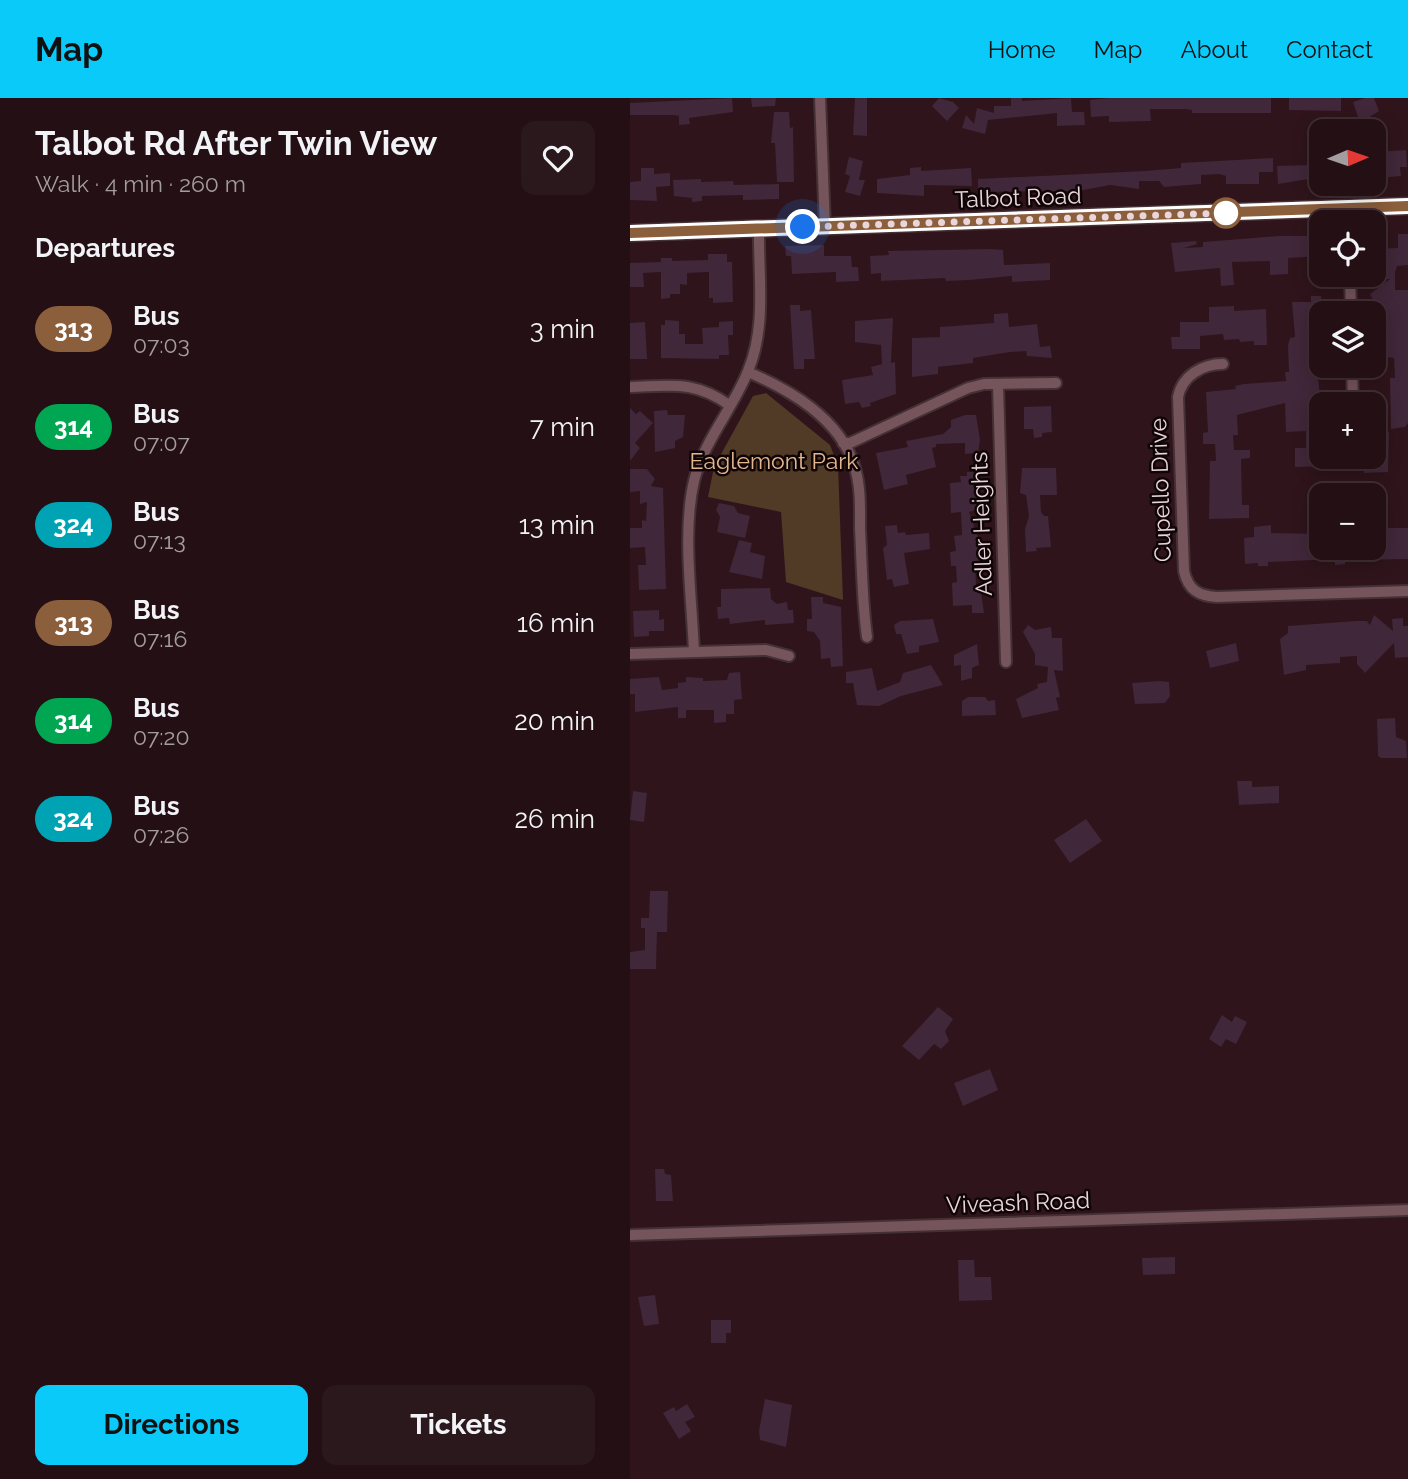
<!DOCTYPE html>
<meta charset="utf-8">
<style>
body{margin:0;font-family:Raleway,sans-serif;background:#2b181d;color:#f1f3f6;height:100vh;display:flex;flex-direction:column;font-size:26px;white-space:nowrap}
*{box-sizing:border-box;margin:0}
p{font-size:23px;color:#a39ca0}
.icon{flex:none;width:38px;height:38px;fill:none;stroke:currentColor;stroke-width:2;stroke-linecap:round;stroke-linejoin:round}
.map{position:relative;flex:1;overflow:hidden}
.details{display:flex;flex-direction:column;background:#230f14;width:630px}
.details>*{flex:none}
.badge{padding:0 14px;border-radius:23px;font-size:24px;line-height:46px}
.needle{width:46px;rotate:88deg}
.tools{position:absolute;left:679px;top:21px;display:grid;gap:14px}
.tools a{display:grid;place-items:center;width:77px;height:77px;border-radius:14px;background:#230f14;box-shadow:0 4px 18px #0003,0 0 0 2px #402f34;font-size:35px}
.you{position:absolute;width:35px;height:35px;margin:-18px;border:5px solid #fff;border-radius:50%;background:#1a73e8;box-shadow:0 0 0 10px #1a73e833}
.map>.badge{position:absolute;translate:-50% -50%;box-shadow:0 0 0 4px #fff}
h2{padding:0 35px;font-size:26px;line-height:63px}
.round{display:grid;place-items:center;flex:none;width:74px;height:74px;border-radius:14px;background:#2b181d}
.headline{display:flex;align-items:center;justify-content:space-between;height:119px;padding:0 35px}
h1{font-size:33px;font-weight:700;line-height:52px}
.primary-button{display:flex;gap:14px;margin-top:auto;padding:14px 35px}
.primary-button a{flex:1;height:80px;border-radius:14px;background:#0acafa;color:#111;font-size:28px;font-weight:700;line-height:80px;text-align:center}
.primary-button a+a{background:#2b181d;color:#f1f3f6}
ul{padding:0;list-style:none}
li{display:flex;align-items:center;gap:21px;height:98px;padding:0 35px}
li div{flex:1}
li b{display:block;font-size:26px}
li em{font-style:normal}
li .badge{min-width:77px;font-weight:700;text-align:center}
header{display:flex;align-items:center;gap:42px;box-sizing:border-box;height:98px;padding:0 35px;background:#0acafa;color:#111}
header strong{font-size:33px}
nav{display:flex;gap:38px;margin-inline-start:auto;font-size:24px}
main{display:flex;flex:1;min-height:0}
.map>svg:first-child{display:block}
</style>
<header>
<strong>Map</strong>
<nav><a>Home</a><a>Map</a><a>About</a><a>Contact</a></nav>
</header>
<main>
<section class="details">
<div class="headline"><div><h1>Talbot Rd After Twin View</h1><p>Walk · 4 min · 260 m</p></div><a class="round"><svg class="icon" aria-label="heart" viewBox="0 0 24 24"><path d="M12 20l-8-8c-3-5 5-10 8-4 3-6 11-1 8 4z"/></svg></a></div>
<h2>Departures</h2>
<ul>
<li><span class="badge" style="background:#8b5e3c;color:#fff">313</span><div><b>Bus</b><p>07:03</p></div><em>3 min</em></li>
<li><span class="badge" style="background:#00a651;color:#fff">314</span><div><b>Bus</b><p>07:07</p></div><em>7 min</em></li>
<li><span class="badge" style="background:#00a3b4;color:#fff">324</span><div><b>Bus</b><p>07:13</p></div><em>13 min</em></li>
<li><span class="badge" style="background:#8b5e3c;color:#fff">313</span><div><b>Bus</b><p>07:16</p></div><em>16 min</em></li>
<li><span class="badge" style="background:#00a651;color:#fff">314</span><div><b>Bus</b><p>07:20</p></div><em>20 min</em></li>
<li><span class="badge" style="background:#00a3b4;color:#fff">324</span><div><b>Bus</b><p>07:26</p></div><em>26 min</em></li>
</ul>
<div class="primary-button"><a>Directions</a><a>Tickets</a></div>
</section>
<div class="map">
<svg width="778" height="1381" viewBox="0 0 778 1381">
<rect width="100%" height="100%" fill="#2f141b"/>
<path fill="#513b26" d="M136,295L200,347L208,368L213,502L156,484L151,414L78,399L84,369L123,298Z"/>
<path fill="#402739" d="M102,0L103,14L59,20L60,26L49,27V18L43,17H0V5Z
M121,0H146L145,8L122,9Z
M225,0H237V38L223,37Z
M309,0L323,4L329,10L317,23L302,8Z
M381,0H392V3L441,0L442,14H454L455,27L427,28V15L358,22L355,36L332,30L336,17L344,26L347,10L364,15V8H381Z
M478,0H641V15H562V12L556,11H520L521,23L479,24V18L461,19L460,2Z
M659,0H711V13L659,12Z
M735,0H744L749,13L730,25L723,4Z
M144,14H159L160,30L163,29L164,84H147L145,45H141Z
M776,52L777,69H770L771,78L748,80L747,54Z
M219,59L233,63L229,82H235L230,98L215,94L220,78L215,76Z
M691,59V79L648,86L647,68L681,67L680,60Z
M643,60V74H629V86H596V78L589,76L571,77V86L534,89L529,83H509V91L480,87L448,93L348,94V81L515,73L551,70V65Z
M291,69V73L341,70L342,88L294,87V98L247,95V81L280,77V70Z
M11,70H24V76L40,75V88L26,89L27,103L0,102V84L11,83Z
M71,81V84L103,83L104,87L149,86V101L113,102V97L72,98V103L62,104V100L44,98L43,82Z
M768,136H778V167L767,168L765,174V192H778V325L775,329L761,331L760,280H765L764,260L748,258L750,242H752V224H747V211L740,196L760,181H744V151L768,150Z
M649,138H691V158L658,160V176L640,177V163L602,164L604,187L591,188L590,170L545,174L541,145L566,143L567,146L554,150L573,149V144Z
M194,147V158H221L222,169H228L229,183L206,184V174L162,176L161,158H156L155,148Z
M360,151L373,152L374,167L420,165V182L382,184V178L339,182L316,183L315,180L251,183V175L241,176L240,158L259,157L258,153Z
M78,156H97V164H102L103,204L83,205V200H79V174L57,175V187L50,186V196H40V200L31,201V174L13,175L14,189H0V165L31,164V160H42V163L78,162Z
M681,198H691L693,215L691,260L686,261L690,298H682L683,318H687L691,359H744V335L759,334L758,374L734,375V367L665,369V350H676V333L656,334L655,305L607,317L608,337H603L604,352H620V360L611,361L612,407H619V420L579,421L580,363H586L585,346H573V335L578,334L576,294L606,291L605,288L614,286L656,283L655,274H659L658,247L660,240L665,239L662,204H681Z
M160,207H170V213L181,212L185,261H174V271H164Z
M604,208V213L636,211L637,247H624V243L610,244L609,241L594,242L593,236L570,238V251H542L541,239H550V224H579V209Z
M378,215L379,229L407,226L410,249L420,248L422,260L397,258L396,253L380,254L343,260V265L308,269V276L282,279V240L310,239V229L364,225V216Z
M263,220L261,265L265,264L266,296L240,305L241,308L232,310L229,304L215,306L212,282L243,277L241,269L252,266L251,247L225,244V223Z
M35,222L49,223V236H55V246H73L72,230L89,229V224L103,223V237H98L99,257H89V261L31,260V227H35Z
M15,224L17,261H0V225Z
M421,308L422,334L412,335V339L404,340L403,331H394V309Z
M0,310L6,316L10,313L23,325L5,345L10,350L0,363Z
M37,312L38,317H55L53,339L45,343V350L25,354L24,313Z
M335,317H346L350,342L348,355L335,356V345L306,346V349L302,350L306,369L276,377L278,386L254,392L246,355L278,349L276,343L282,342L313,336L321,329V322Z
M392,370H426L427,397H410L411,414L414,418H418L421,449L406,450L407,453L396,454L395,431L399,418L396,397L390,395Z
M0,371H17L25,381L21,388L33,390L36,491L9,492L8,467H16L15,449L0,450V430H12V422L16,423L17,404L10,406V393L0,394Z
M337,374H350V410L339,414L348,439L350,465H345L346,487H350L354,515H342V507L323,508L322,485L327,484L326,468H321L320,454L326,453L324,438L332,437L331,414L321,415L320,385L331,384L330,378H337Z
M89,405L104,408L108,415L120,418L115,440L87,434L90,419L86,412Z
M267,427L268,435L275,434L276,437L299,435L300,451L274,455L279,486L264,489L262,481L257,482L253,450L257,447L255,428Z
M641,427V435L691,436V450H744V430H778V461L715,462V466L705,467V461L638,464V468H628V465L615,466L614,440L624,439V429Z
M109,442L122,445L120,454L135,458L132,481L99,474Z
M140,490L141,501L147,506L157,504L158,512H163L164,525L135,527V522L100,526L99,520L88,521L87,509H91V491Z
M181,499H193V505L211,509L213,568L201,569L200,560L191,561L190,543L184,534L177,533V521H182Z
M29,512V522L34,521V533H19V538L4,539L3,513Z
M744,517L763,533L762,521L773,520V528H778V559L765,560L764,545L735,575L727,566V558L710,559V565L676,567V572L654,577L650,541L658,535V528L726,523H737L740,527Z
M303,521L309,544L289,548V554L277,556L271,536H266L264,527L270,523Z
M398,527L405,532L421,529L422,540H432L433,573L424,572L430,599L426,600L429,612L392,620L386,601L408,590L407,586L417,584L418,569L405,567V556L393,534Z
M606,545L609,563L580,570L576,553Z
M347,546L349,567L342,570V580L331,583V567L324,568V557Z
M301,567L313,587L271,598L249,608L227,607L223,585H216V574L242,570L247,593L270,584L273,575Z
M110,574L112,601L104,602V616H96V624L84,625V612H56V620H48V609L5,614V596H0V581L29,579L32,592L48,590V585L56,584V579L73,580V583L97,582L99,575Z
M529,583L539,584L540,598L535,605L505,606L502,585Z
M338,599H355L358,603L365,602L366,617L332,618V603Z
M765,620L766,639L776,643L777,660H751L748,658L747,621Z
M607,683H622V689L649,688V705L609,707Z
M3,693L17,695L14,724L0,722Z
M456,721L472,743L440,765L424,742Z
M20,793H38L37,834H27L26,871H0V854L15,852V830H11V820H19Z
M308,909L323,921L315,933L319,943L311,951L304,946L289,962L272,948Z
M592,917L602,924L605,918L617,924L606,946L596,941L591,949L579,941Z
M360,971L368,992L333,1008L324,985Z
M25,1071H34L35,1076L41,1077L43,1103H26Z
M545,1159V1176L513,1177L512,1160Z
M328,1162H344L345,1179H361L362,1202L329,1203Z
M25,1197L29,1226L14,1228L8,1199Z
M81,1222H101V1235H96V1245H81Z
M135,1301L162,1307L156,1349L130,1342L129,1333Z
M57,1306L65,1319L55,1324L61,1333L49,1341L33,1315L44,1309L46,1313Z"/>
<g fill="none" stroke-linecap="round" stroke-linejoin="round">
<g stroke="#443135" stroke-width="14">
<path id="minor" d="M190,0L195,129
M720,177L721,215
M593,266C572,266 552,278 548,299L554,473C558,492 569,498 587,499L778,493
M722,268L723,306
M118,274C160,292 209,320 224,367C231,387 230,410 230,431C232,467 232,503 237,539
M368,287L376,564
M0,289C40,288 64,282 99,307
M213,345H220L338,290L354,286L426,285
M64,554C62,501 52,434 64,383C74,342 103,311 118,273C137,228 128,177 129,130
M0,556L136,552L159,558
M0,1137L778,1112"/>
</g>
<g stroke="#443135" stroke-width="19">
<path id="secondary" d="M0,135L778,108"/>
</g>
<use href="#minor" stroke="#75545b" stroke-width="10"/>
<use href="#secondary" stroke="#75545b" stroke-width="16"/>
</g>
<g fill="none" stroke-linecap="round" stroke-linejoin="round">
<g stroke="#fff" stroke-width="16">
<path id="line" d="M0,135L778,108"/>
</g>
<use href="#line" stroke="#8b5e3c" stroke-width="10"/>
<path stroke="#ead6da" stroke-width="7" stroke-dasharray="0 12.6" d="M173,129L596,115"/>
</g>
<circle fill="#fff" stroke="#8b5e3c" stroke-width="3.5" cx="596" cy="115" r="14"/>
<g text-anchor="middle" dominant-baseline="central" stroke-width="5" stroke-linejoin="round" paint-order="stroke">
<g font-size="23" fill="#ead6da" stroke="#0f0507">
<text transform="translate(388 99) rotate(-2)">Talbot Road</text>
<text transform="translate(530 392) rotate(-92)">Cupello Drive</text>
<text transform="translate(351 426) rotate(-92)">Adler Heights</text>
<text transform="translate(388 1104) rotate(-2)">Viveash Road</text>
</g>
<g font-size="23" fill="#e4b68d" stroke="#0f0507">
<text x="144" y="362">Eaglemont Park</text>
</g>
</g>
</svg>
<div class="tools">
<a><svg class="needle" viewBox="-14 -14 28 28"><path d="M0-13l5 13h-10z" fill="#e53935"/><path d="M0 13l5-13h-10z" fill="#a39ca0"/></svg></a>
<a><svg class="icon" aria-label="locate" viewBox="0 0 24 24"><circle cx="12" cy="12" r="6"/><path d="M12 2v4M12 18v4M2 12h4M18 12h4"/></svg></a>
<a><svg class="icon" aria-label="layers" viewBox="0 0 24 24"><path d="M12 4l9 5-9 5-9-5zM3 14l9 5 9-5"/></svg></a>
<a>+</a>
<a>−</a>
</div>
<div class="you" style="left:173px;top:129px"></div>
</div>
</main>
